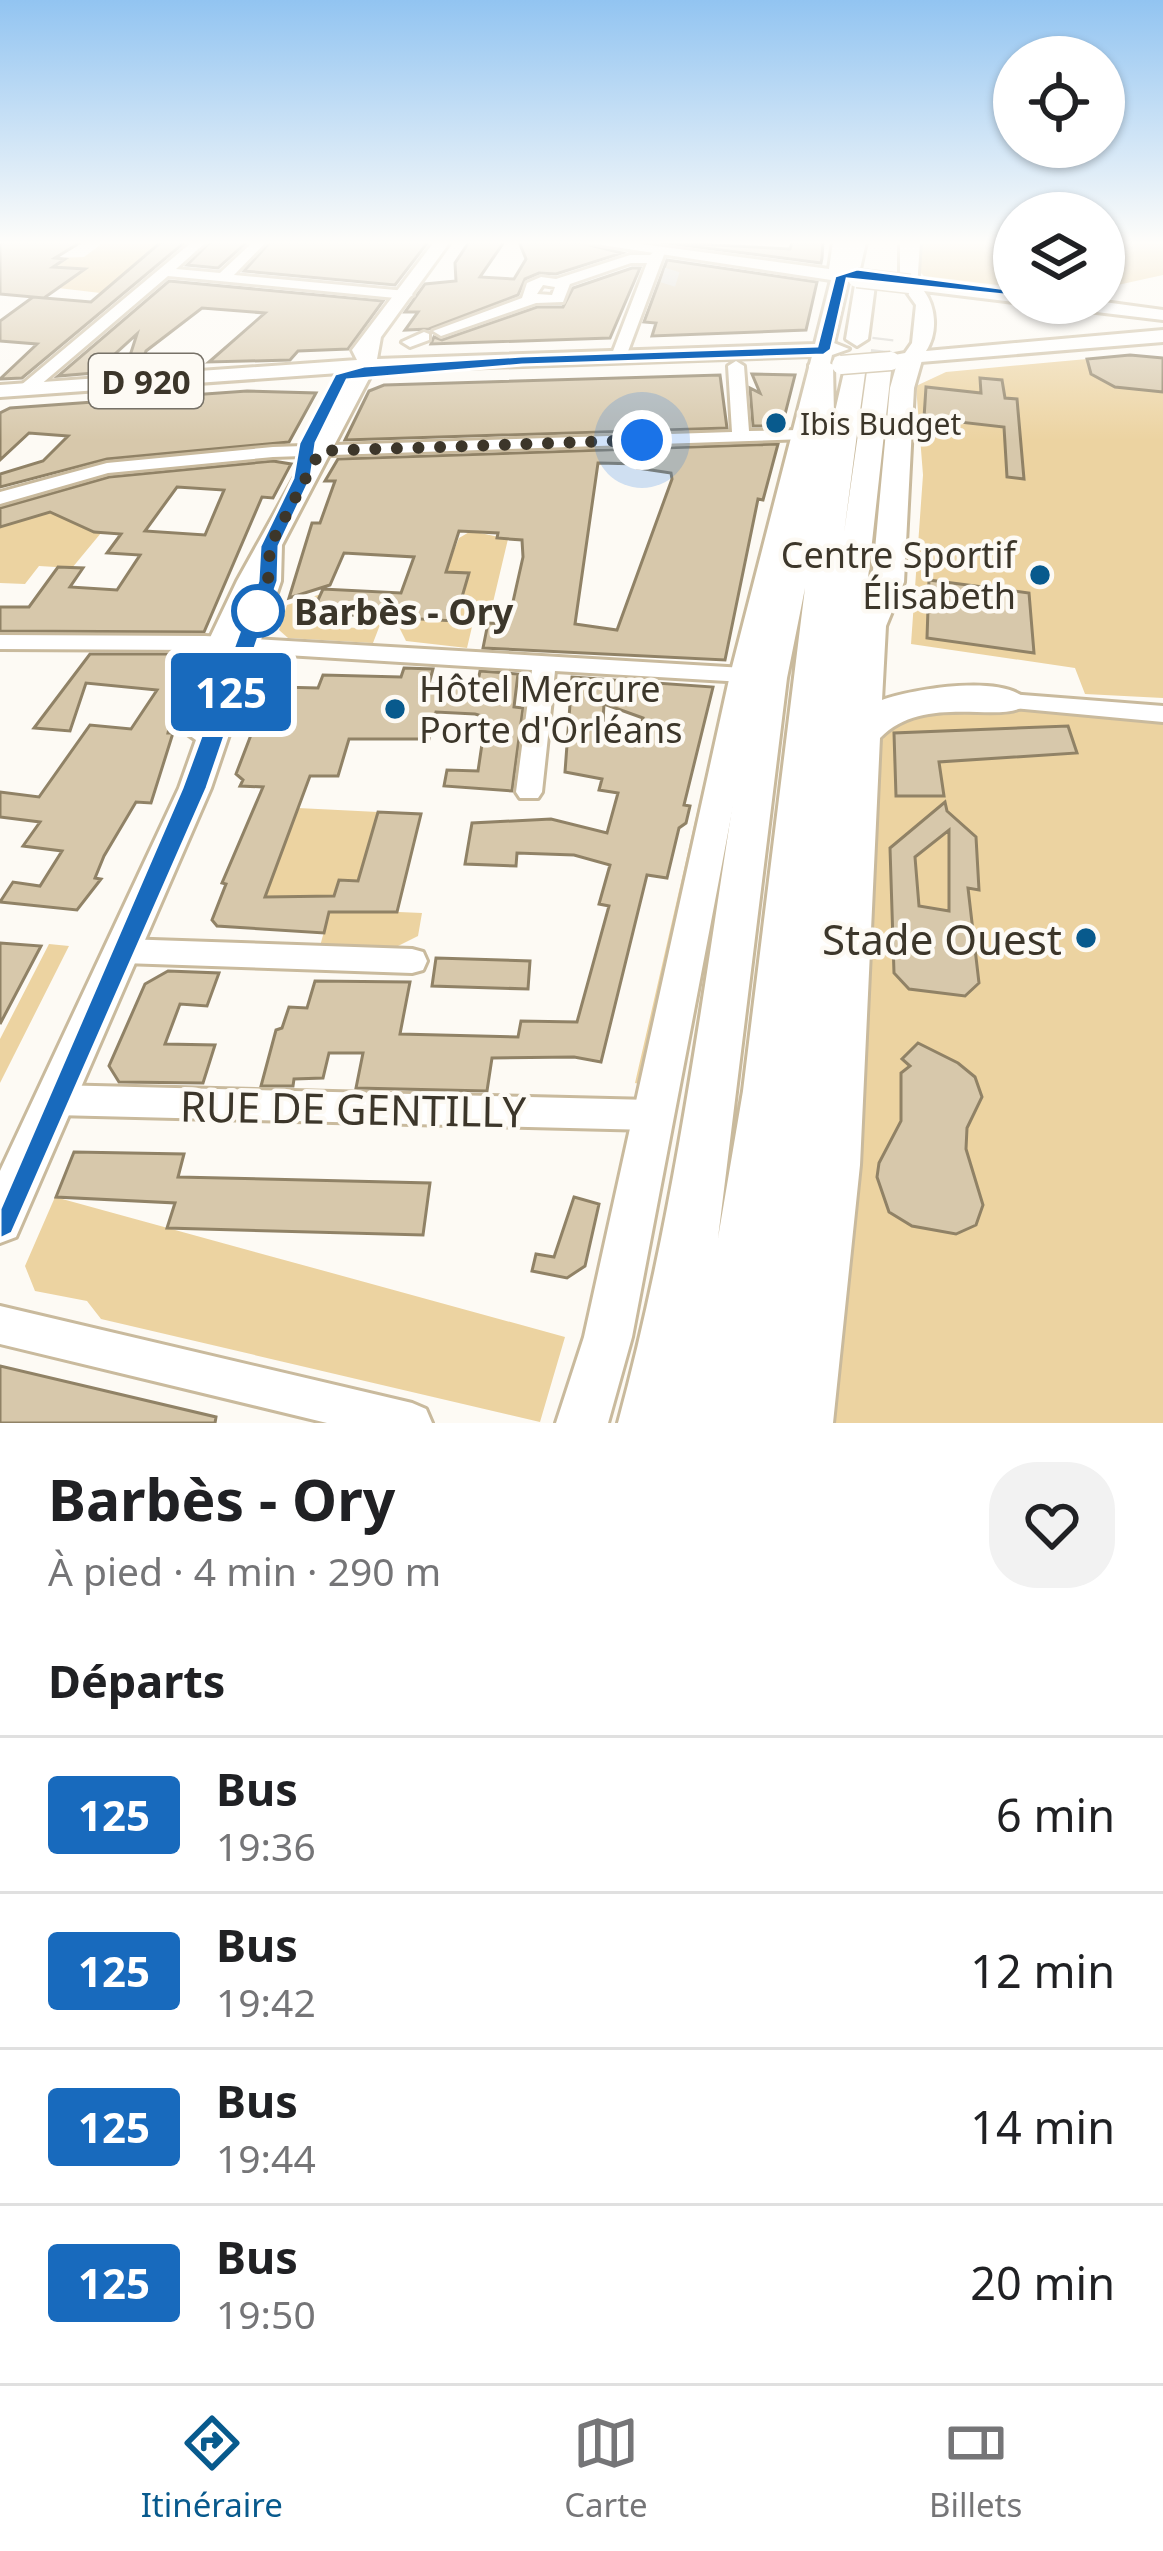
<!DOCTYPE html>
<html lang="fr">
<meta charset="utf-8">
<style>
body{margin:0;font-family:"Noto Sans",sans-serif;background:#f2f2f2;color:#202124;height:100vh;display:flex;flex-direction:column;font-size:45px;white-space:nowrap}
*{box-sizing:border-box;margin:0}
p{font-size:39px;color:#757577}
.icon{flex:none;width:66px;height:66px;fill:none;stroke:currentColor;stroke-width:2;stroke-linecap:round;stroke-linejoin:round}
.map{position:relative;height:1423px;overflow:hidden}
.details{display:flex;flex-direction:column;background:#fff;flex:1}
.details>*{flex:none}
.badge{padding:0 24px;border-radius:9px;font-size:42px;line-height:78px}
.buttons{position:absolute;left:993px;top:36px;display:grid;gap:24px}
.buttons a{display:grid;place-items:center;width:132px;height:132px;border-radius:50%;background:#fff;box-shadow:0 3px 9px #0004;font-size:60px}
.you{position:absolute;width:60px;height:60px;margin:-30px;border:9px solid #fff;border-radius:50%;background:#1a73e8;box-shadow:0 0 0 18px #1a73e833}
.map>.badge{position:absolute;translate:-50% -50%;box-shadow:0 0 0 6px #fff}
h2{padding:0 48px;font-size:45px;line-height:108px}
.round{display:grid;place-items:center;flex:none;width:126px;height:126px;border-radius:48px;background:#f2f2f2}
.headline{display:flex;align-items:center;justify-content:space-between;height:204px;padding:0 48px}
h1{font-size:57px;font-weight:700;line-height:90px}
ul{padding:0;list-style:none}
li{display:flex;align-items:center;gap:36px;height:156px;padding:0 48px;border-top:3px solid #e0e0e0}
li div{flex:1}
li b{display:block;font-size:45px}
li em{font-style:normal}
li .badge{min-width:132px;font-weight:700;text-align:center}
.tab-bar{display:flex;justify-content:space-around;align-items:center;height:168px;border-top:3px solid #e0e0e0;background:#fff;font-size:33px;color:#757577}
.tab-bar a{display:grid;justify-items:center;gap:6px}
.tab-bar .on{color:#085a8d}
.map>svg:first-child{display:block}
</style>
<div class="map">
<svg width="1163" height="1423" viewBox="0 0 1163 1423">
<rect width="100%" height="100%" fill="#fdfaf4"/>
<path fill="#ecd3a1" d="M104,242H171L140,259L155,270L109,294L58,288L50,269L63,260L55,258L84,257Z
M920,242H1014V287L924,276L918,270Z
M1104,242H1163V275L1104,288Z
M1087,359L1091,374L1115,387L1163,392V698L1085,694L1075,668L911,644L923,475L916,386L946,372Z
M51,510L101,533L72,568L39,566L25,584L0,583V528Z
M471,531L508,539L490,615L475,614L467,648L406,641L394,617L436,596L459,538Z
M321,594L308,625L358,628L364,616L383,617L373,643L288,638L279,630L287,605Z
M725,690L728,691L640,1084L635,1083Z
M944,704L1163,719V1423H829L881,742L894,722Z
M298,808L378,812L379,828H373L360,881L339,880L334,896L265,897Z
M330,909L422,913L418,936L386,952L319,950Z
M49,944L69,946L0,1083V1039Z
M55,1197L565,1337L540,1422L101,1319L87,1301L35,1291L25,1266Z"/>
<path fill="#d7c8ab" stroke="#908266" stroke-width="3" fill-rule="evenodd" d="M0,242H81L55,258L65,259L53,267L85,269L44,298L0,294Z
M161,242H185L22,378L0,379L37,344L0,341V321L33,297L91,302Z
M210,242H247L218,268L187,265Z
M270,242H428L395,285L244,271Z
M469,242H504L480,277L514,279L526,259L519,242H578L622,253L556,274L539,273L525,279L518,295L429,329L405,330L418,312H405L425,284L456,281L455,263Z
M659,242L790,249L792,242H823L822,258L821,263Z
M667,260L817,282L806,330L652,336L656,323L644,322Z
M632,268H640L610,338L431,344L434,337L442,340L537,307H563L573,288Z
M169,281L383,301L348,349L298,351L290,360L209,362L265,313L202,308L146,351L140,370L125,371L137,334L94,373L58,376Z
M1130,355L1163,358V392L1115,387L1091,374L1087,359Z
M752,374L795,375L782,426H753L750,388L760,393Z
M720,375L727,428L345,440L369,391L384,385Z
M980,378L1002,380L1005,398L1017,399L1024,479L1007,477L1004,427L924,418L926,387L981,393Z
M247,391L316,393L289,442L107,459L0,487V474L43,461L68,436L29,433L0,460V413L10,408Z
M778,444L763,500L758,499L725,660L483,648L488,623L508,624L523,557L522,540L497,538L498,533L459,531L446,572L469,573L455,621L312,613L323,589L401,593L414,557L344,553L330,585L289,598L312,523H320L335,481H325L338,459ZM598,463L640,464L638,468L671,473L672,479L617,630L575,624Z
M273,461L291,464L273,498L262,497L204,632L0,631V607H29L58,567L83,568L70,587L117,590L140,555L107,553L121,534L94,532L50,512L0,527V508L109,477ZM177,487L224,490L205,535L145,531Z
M929,580L1029,593L1034,653L927,638Z
M90,654H197L185,693L177,692L168,733H173L151,803L136,802L104,856L95,878L101,879L77,910L0,902L13,882L40,886L62,851L23,846L40,822L0,817V792L39,797L90,725L131,729L157,690L86,683L70,731L34,728Z
M404,668L433,669L429,684L477,686L480,671L518,674L514,707L523,708L512,791L444,786L447,770L478,771L486,717L475,714L436,712L429,739H349L338,776H310L265,897L334,896L339,880L358,881L378,812L421,814L397,912H329L324,933L217,926L212,920L226,884L222,883L263,787L240,786L243,780L236,774L259,714L267,715L279,687L318,688L323,675L401,677Z
M572,677L713,687L684,805L690,806L686,823L679,828L667,878L647,875L601,1062L574,1057L492,1058L487,1091L356,1088L363,1053H329L323,1078L294,1079L293,1086H261L276,1030L282,1028L289,1007L307,1008L315,981L410,982L400,1034L518,1037L521,1021L577,1022L609,906L599,904L610,865L574,855L517,853L516,866L465,864L472,823L551,819L607,833L618,793L599,790L602,779L565,772ZM604,704L643,718L634,745L602,739Z
M1068,726L1077,753L939,762L944,796H896L894,733Z
M945,802L947,811L976,837L979,890L968,888L979,983L965,996L909,989L894,973L890,848ZM949,830V911L919,906L915,857Z
M0,943L41,946L0,1024Z
M436,958L530,961L528,989L432,986Z
M168,971L219,973L207,1006L180,1004L165,1044L215,1045L203,1083L119,1082L109,1066L145,984Z
M918,1043L958,1063L975,1077L982,1097L967,1128L966,1149L983,1205L976,1225L956,1234L912,1226L889,1212L877,1177L879,1163L901,1121V1073L910,1066L902,1059Z
M74,1152L184,1154L178,1177L430,1183L423,1235L167,1228L175,1203L56,1197Z
M574,1197L599,1204L585,1266L567,1278L532,1271L536,1254L554,1257Z
M0,1366L216,1417L215,1423H0Z"/>
<g fill="none" stroke-linecap="round" stroke-linejoin="round">
<path stroke="#d6d3cc" stroke-width="15" stroke-dasharray="15 8" stroke-linecap="butt" d="M663,275L679,280"/>
<path stroke="#d6d3cc" stroke-width="21" stroke-dasharray="21 10" stroke-linecap="butt" d="M879,371L883,338"/>
<g stroke="#c9ba9d" stroke-width="6">
<path id="minor" d="M192,242H206L176,269L220,273L253,242H266L234,275L406,291L413,295L406,299L168,276L32,392H20V386Z
M658,248L665,252L624,362L610,359L647,263H631L570,284L563,302L536,303L441,336L433,331L522,298L527,283L541,277L556,279L630,255H650ZM543,285L555,287L552,295L537,294Z
M424,332L429,334V340L410,347L402,342Z
M736,361L744,366L749,431L800,430L806,431V439L273,457L108,473L0,504V492L107,463L273,447L732,432L728,366Z
M0,635L205,636L744,668L756,675L744,682L555,671L542,792L538,798H520L516,792L532,670L205,650L0,649Z
M1010,694L1163,706V722L1002,707L998,702Z
M123,939L412,949L423,952L427,961L423,970L412,973L123,963L113,960L108,951L113,942Z
M55,1085L651,1100L663,1104L668,1115L663,1126L651,1130L55,1115L43,1111L38,1100L43,1089Z
M0,1306L412,1403L426,1409L432,1423H327L0,1344Z"/>
</g>
<g stroke="#c9ba9d" stroke-width="6">
<path id="major" d="M434,242H450L381,337L377,359L815,344L831,280L582,242H626L829,269L833,242H849L845,268L866,278L848,282L834,343L849,349L832,355L758,675L632,1337L608,1423H556L584,1337L730,675L812,356L373,371L282,545L281,581L211,788L16,1237L0,1243V1171L179,788L196,740L182,730L207,644L237,581L353,372L0,397V385L357,360L352,350Z
M910,279L1014,292V302L924,291C936,307 938,333 926,351L1163,330V342L884,365V357L905,353L912,343L916,305L901,284Z
M1104,302L1163,310V320L1063,308L1054,303Z"/>
</g>
<g stroke="#c9ba9d" stroke-width="6">
<path id="highway" d="M846,242H866L860,269L841,282L831,276L840,267Z
M900,242H920L917,288L900,284Z
M865,279L875,285L868,339L857,346L846,339L855,285Z
M910,353L922,360L914,388L904,582L886,626L882,700C912,689 1008,673 1028,702C1010,728 926,690 880,738L860,1165L833,1423H618C683,1184 709,940 750,696C768,584 809,480 809,365L821,358L833,365L834,416L845,368L865,373L844,533L867,371L879,364L891,371L867,587L872,582L890,388L898,360ZM805,588L743,1091L718,1238L787,678Z"/>
</g>
<use href="#minor" fill="#fff" fill-rule="evenodd"/>
<use href="#major" fill="#fff" fill-rule="evenodd"/>
<use href="#highway" fill="#fff" fill-rule="evenodd"/>
<g stroke="#c9ba9d" stroke-width="21" stroke-linecap="butt">
<path id="major-bridge" d="M857,278L910,284
M841,365L891,361"/>
</g>
<use href="#major-bridge" stroke="#fff" stroke-width="18"/>
</g>
<linearGradient id="sky" x2="0" y2="1"><stop stop-color="#92c4f1"/><stop offset="0.55" stop-color="#fefdfa"/><stop offset="1" stop-color="#fefdfa" stop-opacity="0"/></linearGradient>
<rect width="1163" height="441" fill="url(#sky)"/>
<path fill="#186abd" stroke="#fff" stroke-width="3" d="M857,269L1021,291L1014,296L847,279L831,350L824,355L522,365L347,380L316,443L311,478L279,546L278,581L207,788L12,1233L0,1239V1209L182,788L258,581L260,546L293,478L299,443L335,374L364,366L522,356L817,346L835,276Z"/>
<g fill="none" stroke-linecap="round" stroke-linejoin="round">
<path stroke="#3c362a" stroke-width="12" stroke-dasharray="0 21.6" d="M258,611L257,615L268,581L270,546L320,451L642,440"/>
</g>
<g fill="#085a8d" stroke="#fdfaf4" stroke-width="4.5">
<circle cx="776" cy="423" r="12"/>
<circle cx="1040" cy="575" r="12"/>
<circle cx="395" cy="709" r="12"/>
<circle cx="1086" cy="938" r="12"/>
</g>
<circle fill="#fff" stroke="#186abd" stroke-width="6" cx="258" cy="611" r="24"/>
<g text-anchor="middle" dominant-baseline="central" stroke-width="9" stroke-linejoin="round" paint-order="stroke">
<g font-size="30" fill="#3c362a" stroke="#fdfaf4" text-anchor="start">
<text x="800" y="423">Ibis Budget</text>
</g>
<rect fill="#fdfaf4" stroke="#767167" stroke-width="3" x="89" y="354" width="114" height="54" rx="9"/>
<g font-size="33" font-weight="bold" fill="#3c362a">
<text x="146" y="381">D 920</text>
</g>
<g font-size="36" fill="#3c362a" stroke="#fdfaf4" text-anchor="end">
<text x="1016" y="554">Centre Sportif<tspan x="1016" dy="41">Élisabeth</tspan></text>
<text x="419" y="688" text-anchor="start">Hôtel Mercure<tspan x="419" dy="41">Porte d'Orléans</tspan></text>
</g>
<g font-size="36" font-weight="bold" fill="#3c362a" stroke="#fdfaf4" text-anchor="start">
<text x="294" y="611">Barbès - Ory</text>
</g>
<g font-size="42" fill="#3c362a" stroke="#fdfaf4" text-anchor="end">
<text x="1062" y="938">Stade Ouest</text>
</g>
<g font-size="42" fill="#3c362a" stroke="#fdfaf4">
<text transform="translate(353 1108) rotate(1)">RUE DE GENTILLY</text>
</g>
</g>
</svg>
<div class="buttons">
<a><svg class="icon" aria-label="locate" viewBox="0 0 24 24"><circle cx="12" cy="12" r="6"/><path d="M12 2v4M12 18v4M2 12h4M18 12h4"/></svg></a>
<a><svg class="icon" aria-label="layers" viewBox="0 0 24 24"><path d="M12 4l9 5-9 5-9-5zM3 14l9 5 9-5"/></svg></a>
</div>
<div class="you" style="left:642px;top:440px"></div>
<b class="badge" style="left:231px;top:692px;background:#186abd;color:#fff">125</b>
</div>
<section class="details">
<div class="headline"><div><h1>Barbès - Ory</h1><p>À pied · 4 min · 290 m</p></div><a class="round"><svg class="icon" aria-label="heart" viewBox="0 0 24 24"><path d="M12 20l-8-8c-3-5 5-10 8-4 3-6 11-1 8 4z"/></svg></a></div>
<h2>Départs</h2>
<ul>
<li><span class="badge" style="background:#186abd;color:#fff">125</span><div><b>Bus</b><p>19:36</p></div><em>6 min</em></li>
<li><span class="badge" style="background:#186abd;color:#fff">125</span><div><b>Bus</b><p>19:42</p></div><em>12 min</em></li>
<li><span class="badge" style="background:#186abd;color:#fff">125</span><div><b>Bus</b><p>19:44</p></div><em>14 min</em></li>
<li><span class="badge" style="background:#186abd;color:#fff">125</span><div><b>Bus</b><p>19:50</p></div><em>20 min</em></li>
</ul>
</section>
<nav class="tab-bar">
<a class="on"><svg class="icon" aria-label="directions" viewBox="0 0 24 24"><path d="M12 3l9 9-9 9-9-9zM9 14v-3h6M13 9l2 2-2 2"/></svg>Itinéraire</a>
<a><svg class="icon" aria-label="map" viewBox="0 0 24 24"><path d="M3 6l6-2 6 2 6-2v14l-6 2-6-2-6 2zM9 4v14M15 6v14"/></svg>Carte</a>
<a><svg class="icon" aria-label="tickets" viewBox="0 0 24 24"><path d="M3 7h18v10H3zM15 7v10"/></svg>Billets</a>
</nav>
